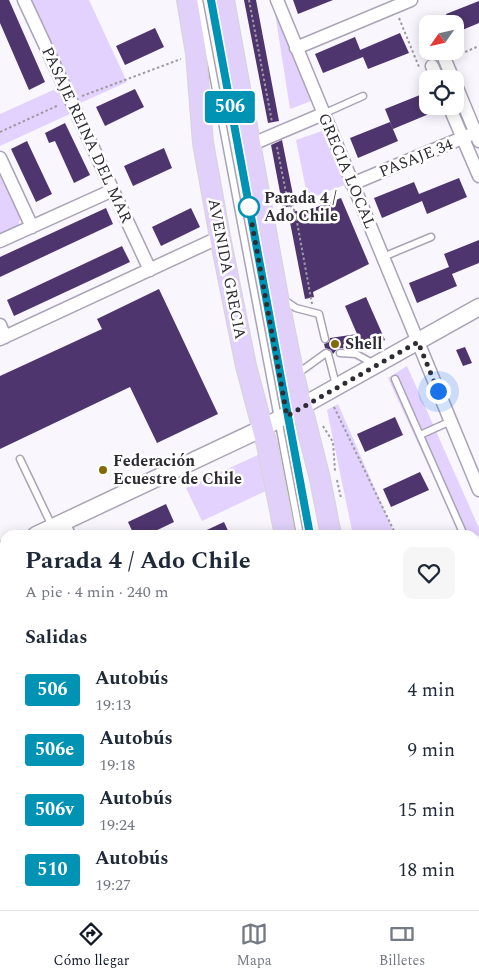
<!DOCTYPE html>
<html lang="es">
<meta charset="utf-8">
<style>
body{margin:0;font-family:Spectral,serif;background:#f6f6f7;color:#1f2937;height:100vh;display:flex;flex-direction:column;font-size:19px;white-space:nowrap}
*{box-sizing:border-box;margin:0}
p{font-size:16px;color:#747a83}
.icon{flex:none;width:28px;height:28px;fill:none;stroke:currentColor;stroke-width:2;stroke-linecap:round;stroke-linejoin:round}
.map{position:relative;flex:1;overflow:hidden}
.panel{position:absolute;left:0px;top:530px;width:480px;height:380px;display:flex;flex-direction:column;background:#fff;border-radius:15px 15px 0 0;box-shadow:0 2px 12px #0003}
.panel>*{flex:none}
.badge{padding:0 10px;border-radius:4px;font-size:18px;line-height:32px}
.needle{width:32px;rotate:236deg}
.fabs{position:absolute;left:419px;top:15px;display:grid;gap:10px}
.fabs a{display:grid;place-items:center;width:45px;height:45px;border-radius:10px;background:#fff;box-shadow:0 2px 12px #0003;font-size:25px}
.you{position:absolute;width:25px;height:25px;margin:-12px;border:4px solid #fff;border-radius:50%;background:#1a73e8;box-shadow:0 0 0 8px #1a73e833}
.map>.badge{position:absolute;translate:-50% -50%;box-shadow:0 0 0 2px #fff}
h2{padding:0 25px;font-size:19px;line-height:45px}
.round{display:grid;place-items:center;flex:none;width:52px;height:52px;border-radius:10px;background:#f6f6f7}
.head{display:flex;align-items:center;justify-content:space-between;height:85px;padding:0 25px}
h1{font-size:24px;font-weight:700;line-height:38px}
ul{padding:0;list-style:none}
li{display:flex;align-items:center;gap:15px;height:60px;padding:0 25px}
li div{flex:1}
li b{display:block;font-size:19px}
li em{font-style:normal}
li .badge{min-width:55px;font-weight:700;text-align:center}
.tab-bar{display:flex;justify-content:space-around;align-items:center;height:70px;border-top:1px solid #e0e1e3;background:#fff;font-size:14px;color:#747a83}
.tab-bar a{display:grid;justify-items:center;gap:2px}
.tab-bar .selected{color:#111827}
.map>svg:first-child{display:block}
</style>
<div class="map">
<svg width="479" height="910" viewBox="0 0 479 910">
<rect width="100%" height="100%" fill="#f9f6fe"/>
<path fill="#e3d2fd" d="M30,0H89L127,82L78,104Z
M280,12L314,100L290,109L275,13Z
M60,87L72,113L0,146V114Z
M325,130L347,184L308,199L296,140Z
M0,173L21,216L18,226L0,234Z
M407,366L479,528V535L475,537V535H460L388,378Z
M338,404L395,535H353L327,410Z
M262,453L270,489L202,521L186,488Z
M479,550V680L475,671V551Z
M5,569V657L0,658V572Z
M475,753L479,761V810L475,802Z
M5,846V905H38L40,910H0V849Z
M437,905H464L466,910H440Z"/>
<path fill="#4e356e" d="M0,0H9L45,82L29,90L0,23Z
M244,0H256L279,121L268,123Z
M293,0H333L298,14Z
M479,1V23L455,33V24H450L446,14Z
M155,28L164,47L125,65L116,46Z
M400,33L409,53L368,69L363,57L323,73L315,54L355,37L361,52L360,50Z
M135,89L144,107L105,126L96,107Z
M425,93L428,106H441V109L393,129L385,109Z
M390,122L398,141L358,158L350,138Z
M65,123L90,175L74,183L55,141L49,143L45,133Z
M282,140L295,205L283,208L271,145Z
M27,141L52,194L36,202L11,149Z
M164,148L172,168L133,186L124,166Z
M459,178L467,197L427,214L422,201L382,218L374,198L414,182L419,194Z
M341,198L369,264L313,292L314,297L305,299L288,212L297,211L298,214Z
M106,208L113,224L0,277V257Z
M191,208L200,227L161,246L152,227Z
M479,240V263L452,274L457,286L417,303L409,283L449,267L444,254Z
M122,246L130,262L14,316L7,300Z
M159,289L218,414L157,443L130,387L0,449V376L102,329L97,319Z
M366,297L385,340L364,349L338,348L333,354L331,350L325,348L324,344L329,342L330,338L357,334L345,306Z
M465,347L472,363L463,366L456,350Z
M395,417L403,435L365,452L357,434Z
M420,472L429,490L391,507L383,489Z
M166,504L174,522L147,535H134L128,522Z
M224,522L230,535H196Z"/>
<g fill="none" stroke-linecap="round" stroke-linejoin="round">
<g stroke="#aaa3b6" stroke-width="9">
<path id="service" d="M199,0L300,535
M211,0L310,535
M323,114L363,96
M383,257L431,237
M284,300L296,308L319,314L325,339
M340,353L356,354L374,364
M328,354L336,385
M297,374L326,353
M395,379L464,535
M420,435L451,421
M20,459L52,526
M369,905L370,910
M378,905L379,910"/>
</g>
<g stroke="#aaa3b6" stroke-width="15">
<path id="minor" d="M24,0L150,270
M277,0L479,490
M296,48L411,0
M445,60L453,79
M432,66L438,79
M455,83L479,141
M449,106L479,176
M250,145L323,114
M0,158L32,227
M352,184L479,131
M0,241L113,190
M0,325L5,337
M0,339L220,237
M63,522L69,535
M0,813L5,824
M43,905L46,910
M143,905L145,910
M242,905L244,910"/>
</g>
<g stroke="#aaa3b6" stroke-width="19">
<path id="tertiary" d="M36,535L263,428L479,307
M0,552L5,549"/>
</g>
<g stroke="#d5d5d6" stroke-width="22">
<path id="primary" d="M187,0L196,53L203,143L220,237L246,366L267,445L285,535
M224,0L278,297L294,376L320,479L331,535
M355,905L356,910
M391,905L392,910"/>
</g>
<path stroke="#9d9aa2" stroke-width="2" stroke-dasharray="2.5 2.5" stroke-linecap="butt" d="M249,0L272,122
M399,18L419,67
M456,56L479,46
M82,96L181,59
M0,132L59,105
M277,147L288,203L295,211L312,304
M334,407L396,535
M323,426L333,442L335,471
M337,480L341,498
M0,838L5,836
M413,905L414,910
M461,905L463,910"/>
<use href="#service" stroke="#fff" stroke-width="6"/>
<use href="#minor" stroke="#fff" stroke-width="12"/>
<use href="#tertiary" stroke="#fff" stroke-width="16"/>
<use href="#primary" stroke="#e0d0fa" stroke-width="20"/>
</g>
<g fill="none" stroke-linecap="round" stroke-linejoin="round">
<g stroke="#fff" stroke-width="11">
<path id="line" d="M211,0L310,535"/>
</g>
<use href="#line" stroke="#0093b3" stroke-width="8"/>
<path stroke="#2e2b33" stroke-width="5" stroke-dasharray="0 9" d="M249,207L287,416L418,342L438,391"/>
</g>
<circle fill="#fff" stroke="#0093b3" stroke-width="2.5" cx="249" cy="207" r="10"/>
<g fill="#836a05" stroke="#fff" stroke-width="2">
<circle cx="335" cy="344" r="5"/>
<circle cx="103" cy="470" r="5"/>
</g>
<g text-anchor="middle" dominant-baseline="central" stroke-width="5" stroke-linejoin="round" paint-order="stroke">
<g font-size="16" fill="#2e2b33" stroke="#fff">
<text transform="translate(87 135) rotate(65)">PASAJE REINA DEL MAR</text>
<text transform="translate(416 158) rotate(-22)">PASAJE 34</text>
<text transform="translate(347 171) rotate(67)">GRECIA LOCAL</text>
<text transform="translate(227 269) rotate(79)">AVENIDA GRECIA</text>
</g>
<g font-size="16" font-weight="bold" fill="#2e2b33" stroke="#fff" text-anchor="start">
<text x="264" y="198">Parada 4 /<tspan x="264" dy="18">Ado Chile</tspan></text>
</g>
<g font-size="16" font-weight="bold" fill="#2e2b33" stroke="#fff" text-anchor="start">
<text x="345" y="344">Shell</text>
<text x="113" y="461">Federación<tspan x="113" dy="18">Ecuestre de Chile</tspan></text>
</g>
</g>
</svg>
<div class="fabs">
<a><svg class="needle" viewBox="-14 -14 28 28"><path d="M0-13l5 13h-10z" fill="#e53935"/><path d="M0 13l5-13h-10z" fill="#747a83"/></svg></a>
<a><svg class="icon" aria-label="locate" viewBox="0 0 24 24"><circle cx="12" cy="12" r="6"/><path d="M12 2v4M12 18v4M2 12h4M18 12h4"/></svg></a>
</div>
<div class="you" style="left:438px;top:391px"></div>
<b class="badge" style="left:230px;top:107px;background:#0093b3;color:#fff">506</b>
<section class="panel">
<div class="head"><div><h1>Parada 4 / Ado Chile</h1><p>A pie · 4 min · 240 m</p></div><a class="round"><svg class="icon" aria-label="heart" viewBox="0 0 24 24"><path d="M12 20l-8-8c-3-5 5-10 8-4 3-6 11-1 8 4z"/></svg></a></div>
<h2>Salidas</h2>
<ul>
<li><span class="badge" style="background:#0093b3;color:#fff">506</span><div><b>Autobús</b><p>19:13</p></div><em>4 min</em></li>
<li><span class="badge" style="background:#0093b3;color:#fff">506e</span><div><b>Autobús</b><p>19:18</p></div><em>9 min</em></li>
<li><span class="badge" style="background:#0093b3;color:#fff">506v</span><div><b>Autobús</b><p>19:24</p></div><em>15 min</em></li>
<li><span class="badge" style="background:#0093b3;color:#fff">510</span><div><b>Autobús</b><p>19:27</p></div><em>18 min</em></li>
</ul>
</section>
</div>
<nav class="tab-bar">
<a class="selected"><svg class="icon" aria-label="directions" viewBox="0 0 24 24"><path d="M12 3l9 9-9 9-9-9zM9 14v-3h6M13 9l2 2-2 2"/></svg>Cómo llegar</a>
<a><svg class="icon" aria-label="map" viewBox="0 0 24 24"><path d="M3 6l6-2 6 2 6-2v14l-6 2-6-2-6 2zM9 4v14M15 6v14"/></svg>Mapa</a>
<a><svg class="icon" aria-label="tickets" viewBox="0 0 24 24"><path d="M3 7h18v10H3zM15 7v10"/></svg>Billetes</a>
</nav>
